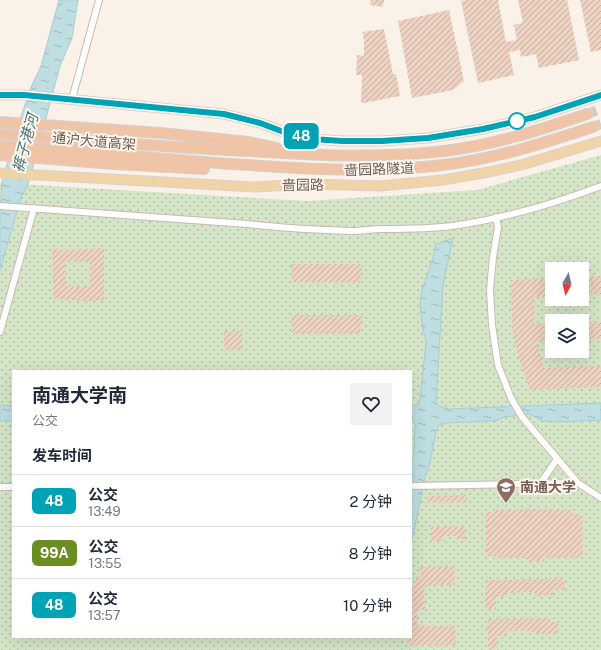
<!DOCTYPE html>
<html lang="zh">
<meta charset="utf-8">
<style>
body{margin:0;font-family:"Public Sans","Noto Sans SC",sans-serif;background:#f2f2f3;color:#1f2937;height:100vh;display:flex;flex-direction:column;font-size:15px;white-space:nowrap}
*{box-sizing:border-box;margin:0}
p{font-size:13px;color:#747a83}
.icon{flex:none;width:22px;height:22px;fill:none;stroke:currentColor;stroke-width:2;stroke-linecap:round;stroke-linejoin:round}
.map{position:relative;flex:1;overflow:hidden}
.details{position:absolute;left:12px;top:370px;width:400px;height:268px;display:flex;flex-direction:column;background:#fff;border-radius:0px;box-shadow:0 4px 16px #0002}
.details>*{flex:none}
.badge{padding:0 8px;border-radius:6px;font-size:14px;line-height:26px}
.needle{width:26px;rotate:188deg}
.buttons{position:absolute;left:545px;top:262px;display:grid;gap:8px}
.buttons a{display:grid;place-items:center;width:44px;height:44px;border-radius:0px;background:#fff;box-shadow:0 4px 16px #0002;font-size:20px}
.map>.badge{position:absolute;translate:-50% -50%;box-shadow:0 0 0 2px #fff}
h2{padding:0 20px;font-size:15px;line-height:36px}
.round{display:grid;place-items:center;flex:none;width:42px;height:42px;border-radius:0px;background:#f2f2f3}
.headline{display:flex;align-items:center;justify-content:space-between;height:68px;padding:0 20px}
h1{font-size:19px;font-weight:700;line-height:30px}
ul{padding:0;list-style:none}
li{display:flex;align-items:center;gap:12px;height:52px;padding:0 20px;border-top:1px solid #e0e1e3}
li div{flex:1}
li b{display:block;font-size:15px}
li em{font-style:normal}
li .badge{min-width:44px;font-weight:700;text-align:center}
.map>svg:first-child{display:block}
</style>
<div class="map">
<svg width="601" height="650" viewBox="0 0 601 650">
<defs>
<pattern id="park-dots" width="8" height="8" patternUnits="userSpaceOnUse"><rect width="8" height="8" fill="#d5e6c8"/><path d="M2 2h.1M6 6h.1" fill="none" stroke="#b1bda5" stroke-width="1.8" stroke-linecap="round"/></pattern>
<pattern id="water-ripples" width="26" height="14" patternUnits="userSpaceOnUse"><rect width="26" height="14" fill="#bedee2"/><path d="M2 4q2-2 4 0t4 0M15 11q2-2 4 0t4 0" fill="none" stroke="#9fb7ba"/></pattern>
<pattern id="building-hatch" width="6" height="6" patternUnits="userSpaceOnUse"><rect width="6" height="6" fill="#ecd2c3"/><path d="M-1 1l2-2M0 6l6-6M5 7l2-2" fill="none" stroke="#c4ada1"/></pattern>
</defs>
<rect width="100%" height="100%" fill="#faf2e8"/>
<path fill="url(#park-dots)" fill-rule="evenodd" d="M601,155V650H0V183L307,201L477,190ZM552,269H582V299H552ZM552,321H582V351H552ZM13,371H411V637H13Z"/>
<path fill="url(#water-ripples)" stroke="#a6cdd2" d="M59,0H78L72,38L60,66L28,185L21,197L0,270V214L2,182L21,116L32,85L41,66Z
M453,238L443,285L436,401L439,406L448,409L601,403V420L556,422L542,421L529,414L504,417L498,420L491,421L445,423L439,425L436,431L430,463L425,476L414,531L411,541V500L413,475L411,465L414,452L415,425L413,421H411V407L418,404L420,399L426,342L422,325L420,303L422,290L433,258L436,244Z
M0,405L13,406V421H0Z"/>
<path fill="url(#building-hatch)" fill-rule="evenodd" d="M371,0H384L383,7L370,5Z
M466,0H498L506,42L517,40L514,25L523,23L518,0H567L579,60L539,68L536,54L521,57L520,50L509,52L514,75L478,83L461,1Z
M580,0H601V50L591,52Z
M449,10L464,81L453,90L412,98L398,21Z
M384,29L393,74H396L400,96L363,103L361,102L362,75H356L357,55L364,56V42L363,32Z
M52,248L64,250L104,248V300L91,301L53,299ZM65,262H90V287L66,286Z
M291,264H362L360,283L292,282Z
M601,276V294L582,295V277Z
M552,278V297H534L535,324L552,323V341L537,342L544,368L601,366V387L530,390L518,356L512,328L511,280Z
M291,315H362L360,334H292Z
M601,321V339L582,340V322Z
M224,331H242V350H224Z
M466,495V503H428V496Z
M532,509L571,510V513H578L577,516H583V556H578V558H544V561H527V558H494V556H486V512H494V510Z
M465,526L466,535H465V539H457V536H443L444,541H431V527Z
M455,566V585L424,586L425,610H417V626H455L456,645L407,646V639H412L411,586H416V578H421L420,567Z
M550,577H564L565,590H553V595L535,596V592L506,593V596L496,597V609H485V588H487V580L550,579Z
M550,618L551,622H558V634H532V631H506V636H497L498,648L488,649V632H486V626H488V619Z"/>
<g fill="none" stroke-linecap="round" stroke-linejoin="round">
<path stroke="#d8ccc2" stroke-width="10" stroke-dasharray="10 5" stroke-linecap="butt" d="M587,114L601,109
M593,127L601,124"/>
<g stroke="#cbbaaf" stroke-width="8">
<path id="minor" d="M72,99L99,0
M0,206L247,224C282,228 317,230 352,231C362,231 373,229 383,229C406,229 429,229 452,226C503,219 553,204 601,186
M496,217L498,227L493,257L490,290L492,325L498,365L511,398L522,417L578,483L601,498
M0,332L34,208
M540,484L557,459
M411,486L578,483
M0,487H13"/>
</g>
<g stroke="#d7d1ce" stroke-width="11">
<path id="primary" d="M0,95H24L224,114L260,123L289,134L313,139L343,141H382L428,138L483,129L535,117L601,95
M0,173L255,187L307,184L380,186L443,180L489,172L525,164L601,141"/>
</g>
<g stroke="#d7d1ce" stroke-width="12">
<path id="trunk" d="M0,122L161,133L249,142L277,148
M0,134C82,140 165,147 247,151C313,155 378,159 444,151C493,145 540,130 587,114
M0,146C72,151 145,157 217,163C293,168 368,174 443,165C495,159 544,143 593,127
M0,155L113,164L204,169"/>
</g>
<use href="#minor" stroke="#fff" stroke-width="6"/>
<use href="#primary" stroke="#f1d3a8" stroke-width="9"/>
<use href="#trunk" stroke="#efc4a7" stroke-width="10"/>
</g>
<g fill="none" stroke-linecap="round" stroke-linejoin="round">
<g stroke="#fff" stroke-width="9">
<path id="line" d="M0,95H24L224,114L260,123L289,134L312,139L342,141H382L428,138L483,129L535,117L601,95"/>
</g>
<use href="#line" stroke="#00a3b4" stroke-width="6"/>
</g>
<defs>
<g id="university-pin" transform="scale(1)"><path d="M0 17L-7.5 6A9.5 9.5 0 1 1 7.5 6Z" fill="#8d6e63" stroke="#fdf7ee"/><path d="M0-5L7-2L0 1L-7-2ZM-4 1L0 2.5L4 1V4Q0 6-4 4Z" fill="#fff"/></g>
</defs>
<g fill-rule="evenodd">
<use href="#university-pin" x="506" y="487"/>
</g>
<circle fill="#fff" stroke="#00a3b4" stroke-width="2" cx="517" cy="121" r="8"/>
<g text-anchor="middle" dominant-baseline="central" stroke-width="4" stroke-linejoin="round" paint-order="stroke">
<g font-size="14" fill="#715a4f" stroke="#fdf7ee">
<text transform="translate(94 141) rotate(5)">通沪大道高架</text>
<text transform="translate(379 169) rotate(-2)">啬园路隧道</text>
<text transform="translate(303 185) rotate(-1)">啬园路</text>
</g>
<g font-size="14" font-weight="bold" fill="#785e54" stroke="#fdf7ee" text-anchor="start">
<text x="520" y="487">南通大学</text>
</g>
<g font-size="15" font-style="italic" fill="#47747b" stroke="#fdf7ee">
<text transform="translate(25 143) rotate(-75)">裤子港河</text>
</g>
</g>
</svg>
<div class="buttons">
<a><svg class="needle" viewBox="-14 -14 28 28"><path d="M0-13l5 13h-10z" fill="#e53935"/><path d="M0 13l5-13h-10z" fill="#747a83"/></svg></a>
<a><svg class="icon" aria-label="layers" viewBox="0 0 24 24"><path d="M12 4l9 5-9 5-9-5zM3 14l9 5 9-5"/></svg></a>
</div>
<b class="badge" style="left:301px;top:136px;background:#00a3b4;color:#fff">48</b>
<section class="details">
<div class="headline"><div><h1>南通大学南</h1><p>公交</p></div><a class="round"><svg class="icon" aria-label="heart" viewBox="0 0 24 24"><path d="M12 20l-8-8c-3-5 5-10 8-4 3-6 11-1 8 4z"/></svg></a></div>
<h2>发车时间</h2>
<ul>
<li><span class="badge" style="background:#00a3b4;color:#fff">48</span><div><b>公交</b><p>13:49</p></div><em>2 分钟</em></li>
<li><span class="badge" style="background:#6b8e23;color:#fff">99A</span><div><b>公交</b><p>13:55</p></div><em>8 分钟</em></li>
<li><span class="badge" style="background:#00a3b4;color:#fff">48</span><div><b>公交</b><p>13:57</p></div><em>10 分钟</em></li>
</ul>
</section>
</div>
